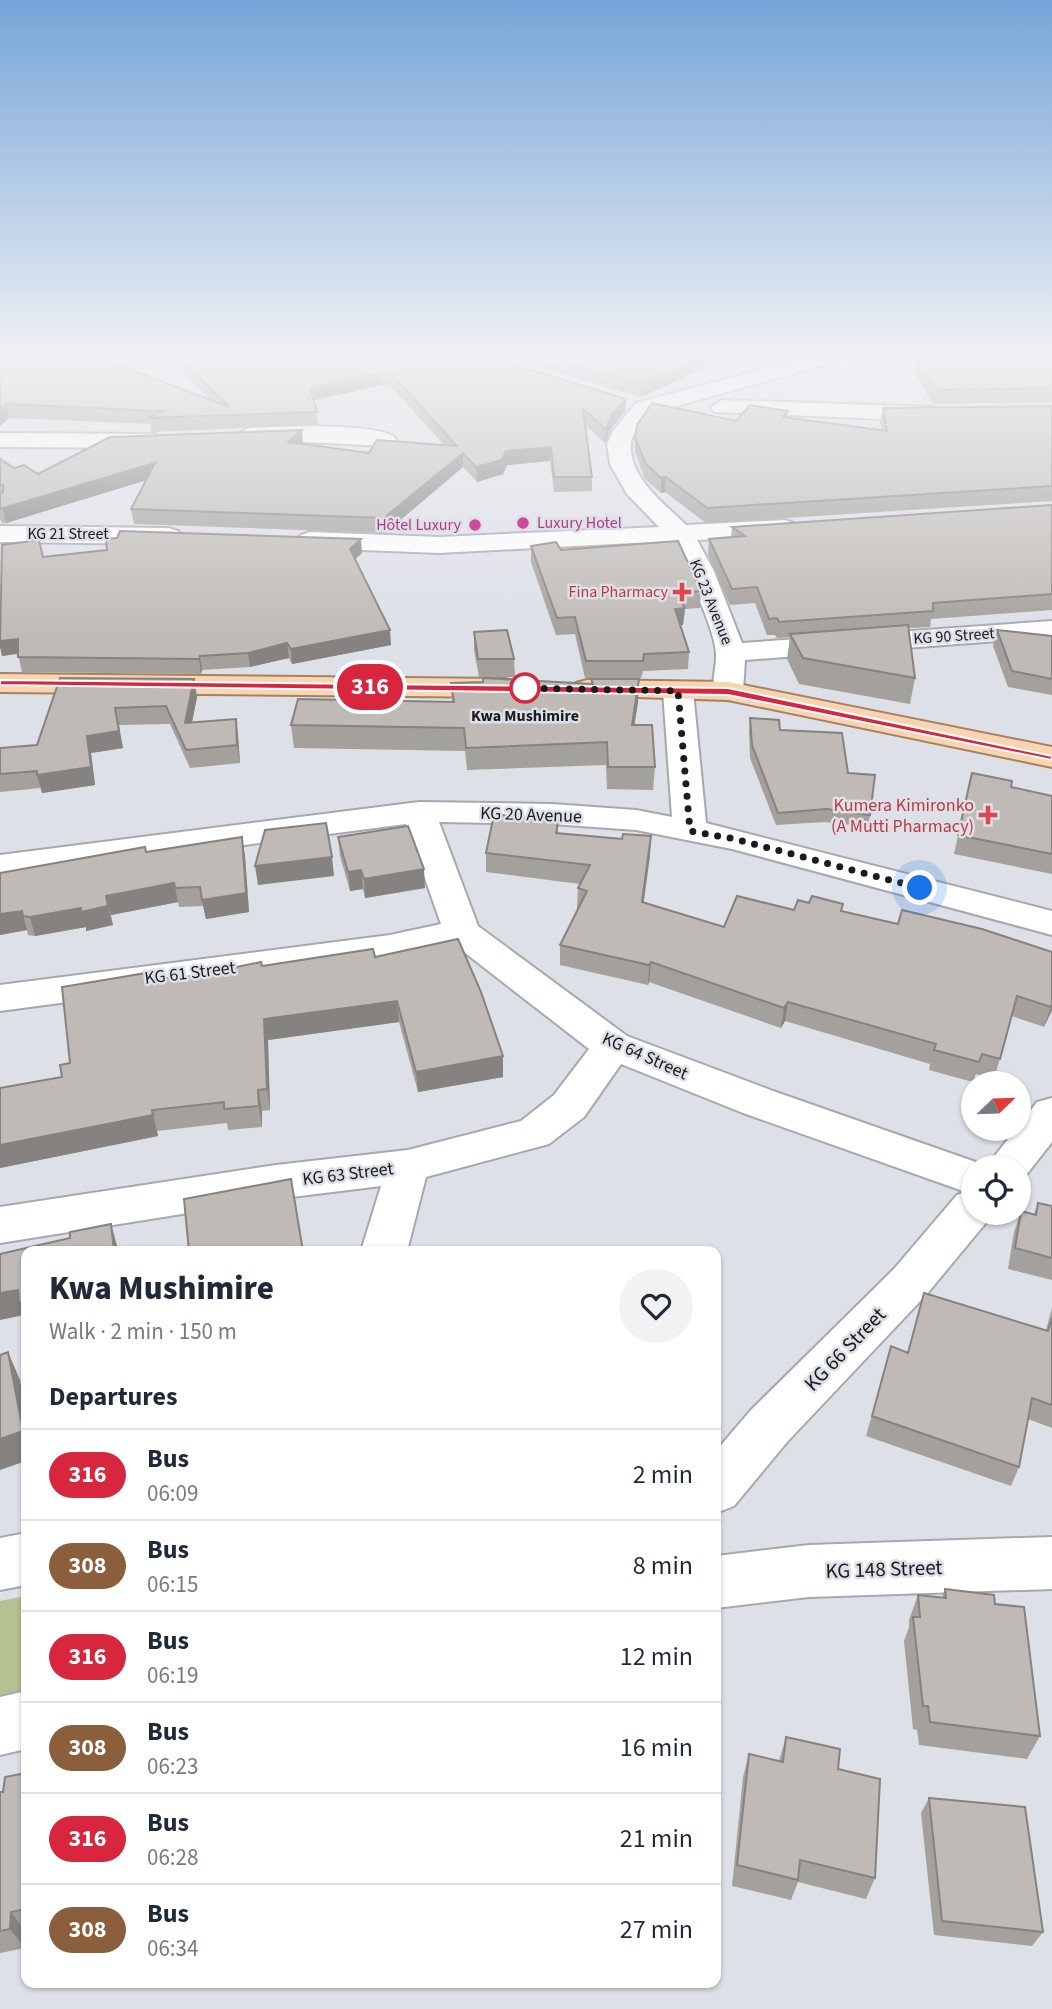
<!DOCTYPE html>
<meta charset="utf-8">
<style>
body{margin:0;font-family:"Source Sans 3",sans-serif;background:#f2f2f3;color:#1f2937;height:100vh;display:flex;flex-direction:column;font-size:26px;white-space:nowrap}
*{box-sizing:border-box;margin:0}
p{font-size:23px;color:#747a83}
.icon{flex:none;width:38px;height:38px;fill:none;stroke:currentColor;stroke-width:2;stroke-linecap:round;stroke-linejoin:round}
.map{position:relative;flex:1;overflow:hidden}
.panel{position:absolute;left:21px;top:1246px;width:700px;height:742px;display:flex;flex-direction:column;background:#fff;border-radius:14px;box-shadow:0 2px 5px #0004}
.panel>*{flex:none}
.badge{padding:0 14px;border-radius:23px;font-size:24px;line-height:46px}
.needle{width:46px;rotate:67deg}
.fabs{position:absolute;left:961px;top:1071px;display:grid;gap:14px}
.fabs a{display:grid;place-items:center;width:70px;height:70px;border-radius:50%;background:#fff;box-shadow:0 2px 5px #0004;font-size:35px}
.you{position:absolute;width:35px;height:35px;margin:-18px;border:5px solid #fff;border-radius:50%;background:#1a73e8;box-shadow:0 0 0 10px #1a73e833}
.map>.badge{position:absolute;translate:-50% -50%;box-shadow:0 0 0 4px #fff}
h2{padding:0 28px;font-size:26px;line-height:63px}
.round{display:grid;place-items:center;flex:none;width:74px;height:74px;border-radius:37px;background:#f2f2f3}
.overview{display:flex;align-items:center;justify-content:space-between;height:119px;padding:0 28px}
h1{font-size:33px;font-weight:800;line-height:52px}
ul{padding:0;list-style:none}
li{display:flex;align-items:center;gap:21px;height:91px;padding:0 28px;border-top:2px solid #e0e1e3}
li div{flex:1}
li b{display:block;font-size:26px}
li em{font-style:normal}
li .badge{min-width:77px;font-weight:700;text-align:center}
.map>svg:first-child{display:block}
</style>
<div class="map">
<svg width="1052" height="2009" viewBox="0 0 1052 2009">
<rect width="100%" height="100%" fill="#dde0e7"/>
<path fill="#b4c190" d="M26,1596V1712L0,1720V1601Z"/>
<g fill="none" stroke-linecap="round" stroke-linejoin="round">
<g stroke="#a6a8af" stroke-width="4">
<path id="minor" d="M813,356H845L842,360L652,413C644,422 631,432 631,445C629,478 665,504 686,525L785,520L794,523L798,528L794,533L785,536L697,540L714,571L742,643L1052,621V637L745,660L743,691L739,697L728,700L717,697C709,685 717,669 716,654C716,631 684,564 672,541L439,553L310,548L301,545L297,540L301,535L310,532L439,537L659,527L627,494L610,464L607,444L613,431L636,403Z
M722,400L934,407L945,414L934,421L714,412L711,407Z
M250,427C274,427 385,422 396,439L385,446L242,439L239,434Z
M0,433L155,434L166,441L155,448L0,447Z
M0,526L169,528L178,531L182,536L178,541L169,544L0,542Z
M678,682L689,685L693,691L706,823L1052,911V935L732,849L636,830L552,824L439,822L478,926L627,1036L773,1091L987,1166L1037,1102L1052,1098V1142L1023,1179L1018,1180V1167H973V1213H992L989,1219L926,1295L787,1442L734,1506L716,1513V1451L751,1410L894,1269L957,1195L966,1192L743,1113L621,1064L584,1117L549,1144L426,1177L407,1251H361L381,1186L276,1199L0,1243V1207L276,1165L408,1150L521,1121L554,1095L589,1049L455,945L390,959L0,1011V985L390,935L441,924L406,824L0,877V855L419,802L552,804L636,810L672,817L663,691L667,685Z
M26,1533V1585L0,1590V1538Z
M1052,1537V1589L809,1597L716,1608V1556L809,1545Z
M26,1691V1749L0,1755V1697Z"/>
</g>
<g stroke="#a8825c" stroke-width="4">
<path id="major" d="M0,674L505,679L516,682L520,688L516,694L505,697L0,692Z
M587,680L728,682L1052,747V767L728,700L576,695L572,689L576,683Z"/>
</g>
<use href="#minor" fill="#fff" fill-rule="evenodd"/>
<use href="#major" fill="#f8d5b2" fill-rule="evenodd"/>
</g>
<path fill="#a4a09c" d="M0,356L210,400L175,364L173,356H486L626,399L625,412L612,427L605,443L585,425L592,477V491L554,492L550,461L507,465L503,474L477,482L463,467L385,533L134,524L131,509L146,480L6,523H2L0,519V459L14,468L38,474L303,444L369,453L444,445L392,388L382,385L314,400L317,412L318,425L151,432L150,424L9,418L0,426Z
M503,356H755L740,369L719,362L641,397Z
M1052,356V402L933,404L914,372L916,359Z
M1052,406V501L706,523L665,492L661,493L645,479L635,452V438L788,411L787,418L882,431L880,422L883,408Z
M1052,505V610L931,619L930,627L908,628L915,678L910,704L799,684L787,659L790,637L777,638L775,635H767L755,603L730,605L708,555L709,539L731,537L732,527Z
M531,546L561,550L701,591L700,608L685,609L683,625H680L689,652L688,669L643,671L641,678H585L575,634L556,635L531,562Z
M362,553L355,559L391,645L292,664L289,658L250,667L202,670L201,674L22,672L18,654L2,656L43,557Z
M997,630L1052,636V695L1008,687L993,646Z
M474,632L514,659L515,677H479L474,650Z
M60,678L197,697L192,723L236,719L238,736L240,763L190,768L170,724L119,725L123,748L91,753L95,785L42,793L41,788L0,792V748L37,745Z
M591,679L638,702L634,725L655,767L653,790L607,789L606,765L467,770L465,751L294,748L291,725L452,702L451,683L591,684Z
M750,718L780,730L848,773L870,815L868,827L825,822L776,825L750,758L749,731Z
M972,773L1011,787L1052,796V874L954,854Z
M558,822V833L622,839L651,836L643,903L724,927L794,910L841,911L898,924L982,929L1052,1010L1044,1027L1012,1016L994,1079L976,1074L973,1082L929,1070L930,1064L785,1021L781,1028L649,982L648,985L560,965V945L578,908H577L578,888L580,884L486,872V853Z
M242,837L245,856L249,912L206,919L203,906L179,907L178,902L111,915L113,925L86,931V927L35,936L28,935L27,930L0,935V873Z
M338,837L425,888L365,898L363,889L350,891L340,856Z
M375,957L503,1077L418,1092L399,1022L268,1040L270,1110L262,1111V1127L228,1130L227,1123L157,1131L158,1136L0,1168V1088L62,1077L70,1063L148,981L262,966Z
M1038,1203L1052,1206V1280L1008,1269L1014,1232L1021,1211L1034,1214Z
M924,1293L1046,1330L1052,1308V1428L1028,1419L1019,1467L1011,1486L866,1436L891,1346L908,1352Z
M945,1589L995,1604L1040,1736L1027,1759L919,1745L917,1730L913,1729L904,1641L909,1627V1620L918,1595L942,1597Z
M786,1737L838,1769L875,1878L866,1899L798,1882L791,1900L732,1886L743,1777L749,1754L779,1761Z
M26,1773V1932L25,1948L0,1953V1792H3Z
M929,1798L1043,1932L1032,1946L934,1935L921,1813Z"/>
<path fill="#86827f" d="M705,356H720L719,362L641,397L642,384Z
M741,356H755L740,369Z
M381,372L382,385L311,401L310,388Z
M626,399L625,412L612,427L605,443L606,429L612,414Z
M6,404L9,418L0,426V409Z
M302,430L303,444L290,456L288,442Z
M551,447L550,461L507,465L503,474L477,482L476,467L506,451Z
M463,453V467L385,533L384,518Z
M155,463L157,477L6,523L3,509Z
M666,477L665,492L661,493V478Z
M361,539L362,553L352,562L350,549Z
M685,608L683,625L674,626L675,609Z
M390,630L391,645L292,664L291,649Z
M18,639L21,653L2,656L0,647V641Z
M287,643L289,658L250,667L248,653Z
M200,656L202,670L201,674L199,659Z
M194,679L197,697L188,741L185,723Z
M639,679L638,702L631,747L632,725Z
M115,708L123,748L91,753L95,785L42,793L37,775L87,736Z
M236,719L238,736L240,763L237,745Z
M651,836L650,856L641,922L642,902Z
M242,837L245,856L249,912L206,919L202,900Z
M332,857L334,876L258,885L255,866Z
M424,869L425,888L365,898L364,879Z
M361,870L363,889L350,891L348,872Z
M174,883L178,902L111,915L106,896Z
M108,906L113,925L86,931V927L35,936L30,917L81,908Z
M22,911L27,930L0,935V914Z
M651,962L649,982L648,985L649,965Z
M397,1001L399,1022L268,1040L270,1110L267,1089L264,1019Z
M788,1002L785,1021L781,1028L784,1008Z
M1052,1004V1010L1044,1027Z
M503,1056V1077L418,1092L416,1072Z
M258,1090L262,1111V1127L259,1106Z
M152,1110L158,1136L0,1168V1145Z
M111,1224L118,1249L119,1251H114Z
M18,1290L26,1301V1322L24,1315L0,1320V1293Z
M8,1352L20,1380L26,1414V1461L0,1470V1439Z
M11,1912L26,1932L25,1948L10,1929Z"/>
<path fill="#bfbab5" stroke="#86827f" stroke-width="2" d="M0,356H95L229,407L177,356H486L626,399L612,414L606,429L583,409L592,477H554L551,447L506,451L502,460L476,467L463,453L384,518L131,509L155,463L0,509V494L3,492V485H0V459L14,468L24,465L38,474L110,437L302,430L288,442L369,453L377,440L457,446L391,374L381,372L310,388L317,412L148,418L162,411L6,404L0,409Z
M546,356H705L642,384Z
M933,356H1052V388L936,390L916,359L932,358Z
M652,403L736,421L750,405L788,411L783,417L887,431L883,408L1052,406V486L707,508L666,477L661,478L646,464L635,438L637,425Z
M1052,505V594L933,603V611L779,622L777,618L769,619L757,587L732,589L709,539L745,536L732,527Z
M120,531L361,539L350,549L390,630L291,649L287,643L248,653L200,656L199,659L18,657V639L0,641L2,545L39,540L43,557L107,550L106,539L117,538Z
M678,541L701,591L677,593L685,608L675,609L689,652L644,654L643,661H586L575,617L557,618L531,546L556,542L561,550Z
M908,625L915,678L803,658L790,634Z
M507,630L514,659H478L474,632Z
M997,630L1052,636V679L1012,671Z
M60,678L194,679L185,723L236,719L237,745L186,750L166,706L115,708L119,731L87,736L91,767L37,775V771L0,774V748L37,745Z
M483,678L593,684L591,679H639L632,725H652L655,767H608L607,742L466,748L464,728L291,725L298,699L454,702L451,683L483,682Z
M750,718L779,720L780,730L842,733L848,773L875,775L870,815L827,809L778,813L752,745Z
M972,773L1012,781L1011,787L1052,796V854L958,835Z
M494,814L558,822L556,833L622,839L623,834L651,836L642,902L724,927L737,896L794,910L798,900L809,903L812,896L843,904L841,911L898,924L902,910L982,929L1052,952V1004L1051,1007L1017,996L1000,1059L982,1054L979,1062L934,1050L936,1044L788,1002L784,1008L651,962L649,965L560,945L587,891L578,888L590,865L486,853Z
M326,823L332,857L255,866L265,830Z
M408,826L424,869L364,879L361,870L348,872L338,837Z
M242,837L246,893L202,900L200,887L175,888L174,883L106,896L108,906L81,912V908L30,917L23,916L22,911L0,914V873L145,847L146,852Z
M458,939L481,992L503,1056L416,1072L397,1001L264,1019L267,1089L258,1090L259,1106L224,1109V1102L152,1110L153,1115L0,1145V1088L62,1077L60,1065L70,1063L62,987L146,973L148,982L182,975V978L261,962L262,966L373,949L375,957Z
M291,1179L303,1251H189L184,1199Z
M1038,1203L1052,1206V1258L1015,1248L1021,1211L1036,1215Z
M111,1224L114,1251H26V1301L19,1303L18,1290L0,1293V1254L70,1238V1232Z
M924,1293L1048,1331L1052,1318V1405L1032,1398L1019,1467L872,1416L891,1346L908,1353Z
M8,1352L23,1431L0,1439V1355Z
M945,1589L994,1595L995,1604L1024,1607L1040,1736L930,1722L928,1706H923L913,1617H920L918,1595L946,1598Z
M786,1737L840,1749L838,1769L880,1779L875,1878L800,1860L798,1880L737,1865L749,1754L783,1762Z
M26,1773V1909L11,1912L10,1929L0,1931V1792H3L5,1777Z
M929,1798L1025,1807L1043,1932L942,1921Z"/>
<linearGradient id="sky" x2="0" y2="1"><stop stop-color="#75a4d8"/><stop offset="0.56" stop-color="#f0f1f4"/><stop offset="1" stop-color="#f0f1f4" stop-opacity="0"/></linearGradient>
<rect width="1052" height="637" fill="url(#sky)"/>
<path fill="#d7263d" stroke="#fff" stroke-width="2" d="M0,680L728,688L1052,756V760L728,695L0,685Z"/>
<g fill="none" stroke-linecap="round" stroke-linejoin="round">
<path stroke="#1b1b1e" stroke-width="7" stroke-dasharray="0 12.6" d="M525,688H522L678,691L690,831L735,839L920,888"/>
</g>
<g fill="#d1479c" stroke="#dde0e7" stroke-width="2.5">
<circle cx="523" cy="523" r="7"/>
<circle cx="475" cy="525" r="7"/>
</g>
<g fill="#e0444e" stroke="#dde0e7" stroke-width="2.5">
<path d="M678.5 581.5h7v7h7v7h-7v7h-7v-7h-7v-7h7z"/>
<path d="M984.5 804.5h7v7h7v7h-7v7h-7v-7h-7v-7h7z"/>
</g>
<circle fill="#fff" stroke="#d7263d" stroke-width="3.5" cx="525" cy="688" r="14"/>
<g text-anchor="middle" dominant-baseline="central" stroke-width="5" stroke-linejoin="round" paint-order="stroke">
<g font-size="16" fill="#b23c85" stroke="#dde0e7" text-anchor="start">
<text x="537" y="523">Luxury Hotel</text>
<text x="461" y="525" text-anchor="end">Hôtel Luxury</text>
</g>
<g font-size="16" fill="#1b1b1e" stroke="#dde0e7">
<text x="68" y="534">KG 21 Street</text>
<text transform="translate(711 602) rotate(68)">KG 23 Avenue</text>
<text transform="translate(954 636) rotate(-4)">KG 90 Street</text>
</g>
<g font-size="16" fill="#be3a42" stroke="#dde0e7" text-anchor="end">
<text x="668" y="592">Fina Pharmacy</text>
</g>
<g font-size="16" font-weight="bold" fill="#1b1b1e" stroke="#dde0e7">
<text x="525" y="716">Kwa Mushimire</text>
</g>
<g font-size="18" fill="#be3a42" stroke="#dde0e7" text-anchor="end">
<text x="974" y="805">Kumera Kimironko<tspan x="974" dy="21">(A Mutti Pharmacy)</tspan></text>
</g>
<g font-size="18" fill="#1b1b1e" stroke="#dde0e7">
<text transform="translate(531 815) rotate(2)">KG 20 Avenue</text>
<text transform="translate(190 973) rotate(-7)">KG 61 Street</text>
<text transform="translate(645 1056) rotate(24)">KG 64 Street</text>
<text transform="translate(348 1174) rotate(-7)">KG 63 Street</text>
</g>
<g font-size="21" fill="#1b1b1e" stroke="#dde0e7">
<text transform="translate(845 1349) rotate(-46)">KG 66 Street</text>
<text transform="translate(884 1569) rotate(-2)">KG 148 Street</text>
</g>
</g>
</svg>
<div class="fabs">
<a><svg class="needle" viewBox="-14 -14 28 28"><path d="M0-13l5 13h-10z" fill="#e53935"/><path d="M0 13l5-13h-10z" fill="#747a83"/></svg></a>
<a><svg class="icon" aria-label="locate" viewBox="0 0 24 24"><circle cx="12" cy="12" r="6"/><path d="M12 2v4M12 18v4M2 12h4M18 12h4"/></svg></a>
</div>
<div class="you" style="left:920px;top:888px"></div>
<b class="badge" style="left:370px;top:687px;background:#d7263d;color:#fff">316</b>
<section class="panel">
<div class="overview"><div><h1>Kwa Mushimire</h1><p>Walk · 2 min · 150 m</p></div><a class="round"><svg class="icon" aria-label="heart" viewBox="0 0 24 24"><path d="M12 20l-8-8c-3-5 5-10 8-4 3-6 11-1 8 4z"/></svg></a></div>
<h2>Departures</h2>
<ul>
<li><span class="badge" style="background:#d7263d;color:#fff">316</span><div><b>Bus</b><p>06:09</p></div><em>2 min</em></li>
<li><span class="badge" style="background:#8b5e3c;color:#fff">308</span><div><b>Bus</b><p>06:15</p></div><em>8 min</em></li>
<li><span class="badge" style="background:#d7263d;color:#fff">316</span><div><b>Bus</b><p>06:19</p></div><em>12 min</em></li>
<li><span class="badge" style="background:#8b5e3c;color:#fff">308</span><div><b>Bus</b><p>06:23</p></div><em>16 min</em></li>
<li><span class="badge" style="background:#d7263d;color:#fff">316</span><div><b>Bus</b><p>06:28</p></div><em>21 min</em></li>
<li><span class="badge" style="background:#8b5e3c;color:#fff">308</span><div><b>Bus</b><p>06:34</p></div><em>27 min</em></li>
</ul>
</section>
</div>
